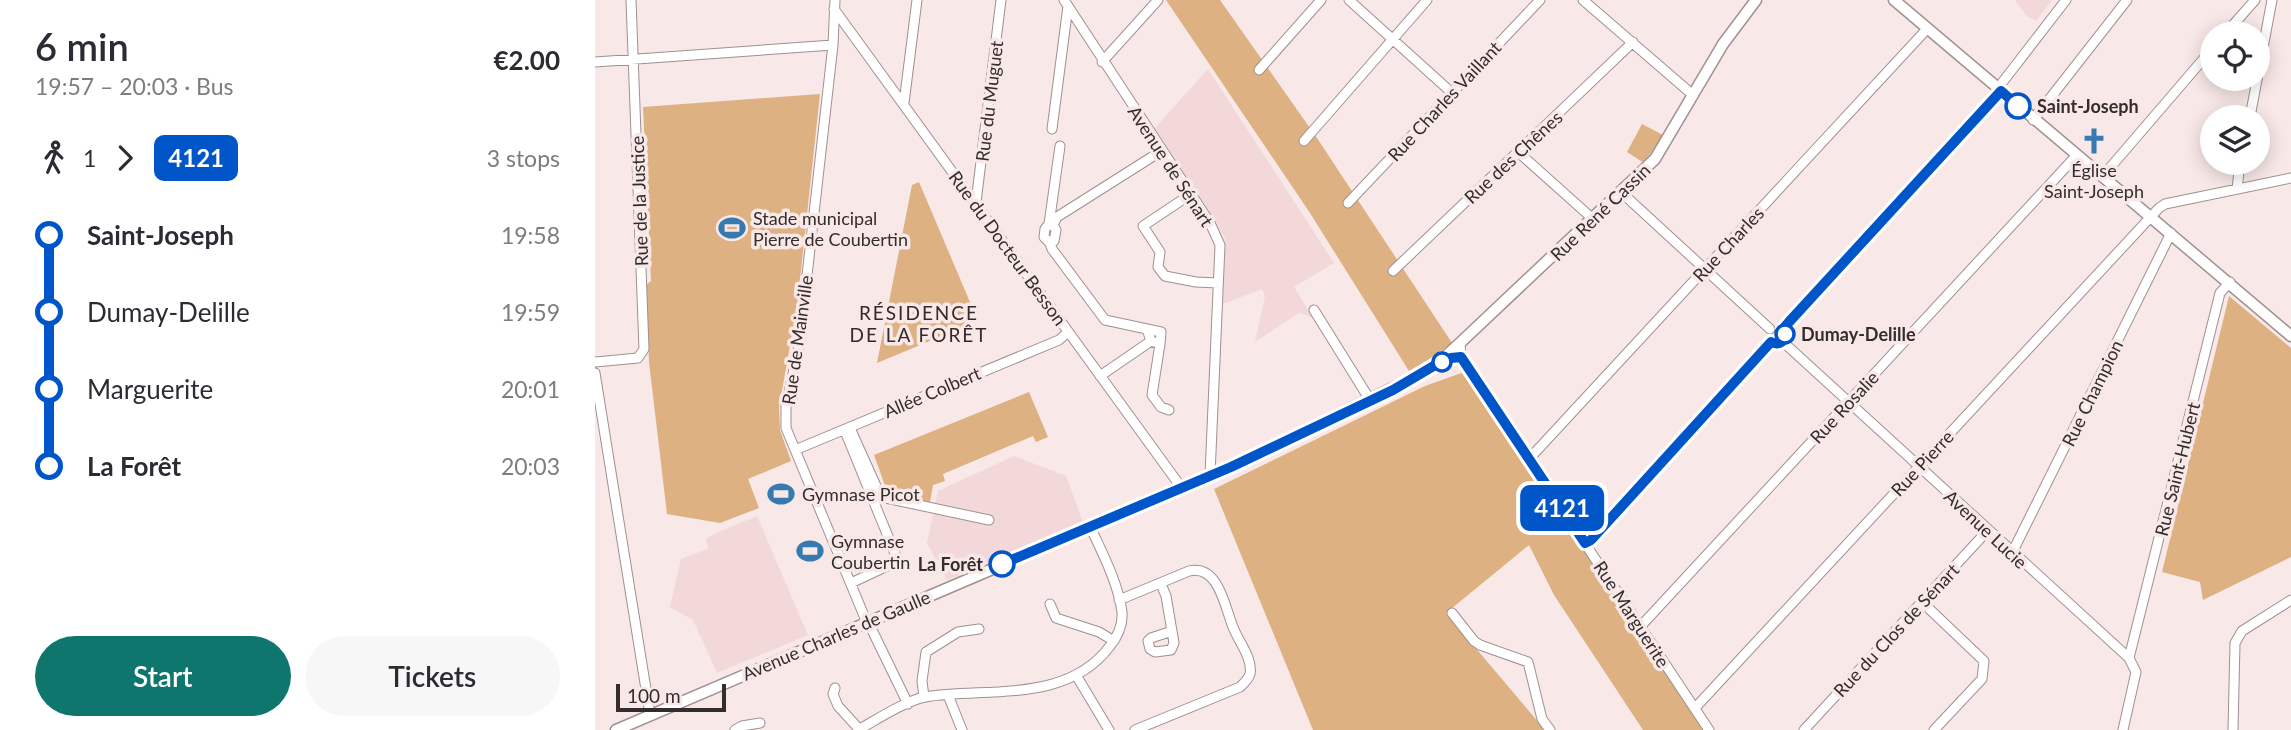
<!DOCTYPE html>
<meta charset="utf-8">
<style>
body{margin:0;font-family:Lato,sans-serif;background:#f7f7f7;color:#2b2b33;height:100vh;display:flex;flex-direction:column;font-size:26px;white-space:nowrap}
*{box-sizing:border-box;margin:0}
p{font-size:23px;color:#7c7c81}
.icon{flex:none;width:38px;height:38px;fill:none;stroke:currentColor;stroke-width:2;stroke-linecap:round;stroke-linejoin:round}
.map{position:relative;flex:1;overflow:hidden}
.details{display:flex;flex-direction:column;background:#fff;width:595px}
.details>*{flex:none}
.badge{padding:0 14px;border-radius:10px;font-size:24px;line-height:46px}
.tools{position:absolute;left:1605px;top:21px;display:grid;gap:14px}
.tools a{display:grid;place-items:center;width:70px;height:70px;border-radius:50%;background:#fff;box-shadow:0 4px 18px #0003;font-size:35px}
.scale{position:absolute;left:21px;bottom:18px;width:110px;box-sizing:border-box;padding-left:7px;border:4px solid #332d2d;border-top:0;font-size:19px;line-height:24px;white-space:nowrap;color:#332d2d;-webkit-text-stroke:5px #f9e8e8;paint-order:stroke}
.map>.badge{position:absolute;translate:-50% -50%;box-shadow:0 0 0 4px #fff}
.legs{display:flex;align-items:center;gap:10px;height:77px;padding:0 35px;font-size:23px}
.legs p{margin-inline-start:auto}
.headline{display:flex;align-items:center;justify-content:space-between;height:119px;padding:0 35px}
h1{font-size:38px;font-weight:600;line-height:52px}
.primary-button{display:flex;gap:14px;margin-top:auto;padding:14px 35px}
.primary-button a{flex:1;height:80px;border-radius:42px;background:#0f766e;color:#fff;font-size:28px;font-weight:600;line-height:80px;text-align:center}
.primary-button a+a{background:#f7f7f7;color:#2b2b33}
ul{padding:0 35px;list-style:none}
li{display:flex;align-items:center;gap:24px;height:77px;font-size:26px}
li i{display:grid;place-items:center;width:10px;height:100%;margin:0 9px;background:currentColor}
li i::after{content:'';width:18px;height:18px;margin:-9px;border:5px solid;border-radius:50%;background:#fff}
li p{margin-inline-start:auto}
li:first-child i{background:linear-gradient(#0000 50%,currentColor 0)}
li:last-child i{background:linear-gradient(currentColor 50%,#0000 0)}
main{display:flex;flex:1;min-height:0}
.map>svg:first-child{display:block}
</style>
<main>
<section class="details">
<div class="headline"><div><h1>6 min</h1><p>19:57 – 20:03 · Bus</p></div><b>€2.00</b></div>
<div class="legs"><svg class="icon" aria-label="walk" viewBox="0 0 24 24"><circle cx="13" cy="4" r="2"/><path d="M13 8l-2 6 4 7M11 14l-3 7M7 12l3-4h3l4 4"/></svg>1<svg class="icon" aria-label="forward" viewBox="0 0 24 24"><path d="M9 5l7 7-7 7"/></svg><b class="badge" style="background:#0055c8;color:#fff">4121</b><p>3 stops</p></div>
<ul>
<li><i style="color:#0055c8"></i><b>Saint-Joseph</b><p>19:58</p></li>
<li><i style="color:#0055c8"></i><span>Dumay-Delille</span><p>19:59</p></li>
<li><i style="color:#0055c8"></i><span>Marguerite</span><p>20:01</p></li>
<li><i style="color:#0055c8"></i><b>La Forêt</b><p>20:03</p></li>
</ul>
<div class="primary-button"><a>Start</a><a>Tickets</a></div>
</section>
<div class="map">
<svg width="1696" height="730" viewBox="0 0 1696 730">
<rect width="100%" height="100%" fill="#f9e8e8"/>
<path fill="#f2d8d8" d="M1420,0H1457L1441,21L1432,16Z
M613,69L739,263L699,287L718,318L704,313L660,342L670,296L667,289L628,304L630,238L559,129Z
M419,456L471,476L488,522L352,580L332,543L343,491Z
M162,516L213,635L122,673L98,620L75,607L86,559L113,549L111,539L121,533Z"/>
<path fill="#ddb181" d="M571,0H625L722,138L857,343L830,362L814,371L715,213Z
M225,94L202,307L184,407L185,430L196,461L153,479L164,508L125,523L72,514L54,362L51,285L56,281L48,107Z
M1047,124L1068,135L1049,163L1032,152Z
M324,182L383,321L282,363L317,185Z
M1634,296L1696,348V557L1608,600L1605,582L1567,572Z
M872,371L1110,730H1048L959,595L934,545L851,613L950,730H718L619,489L830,386Z
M434,392L453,437L441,442L438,436L348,474L350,481L338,485L335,502L293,494L279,455Z"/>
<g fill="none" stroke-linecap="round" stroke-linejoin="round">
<g stroke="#a09091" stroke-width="11">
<path id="minor" d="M240,0L238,45L204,346L191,407V428L272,623
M469,0L615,223L625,245L615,475
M754,0L856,92
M988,0L1098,95
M239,9L586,487
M1631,33L1660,0
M0,62L238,45
M507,62L563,0
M664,70L726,0
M1403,88L1471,0
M309,103L322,0
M1655,117L1677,0
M1438,120L1532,0
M457,129L473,6
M709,141L832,0
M922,151L998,219
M1507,177L1617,49
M1642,189L1645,163
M1026,192L1175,329
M596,194L548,226L565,252L563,267L570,276L601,282L623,283
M381,202L406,0
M753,203L945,0
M454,224L465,146
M454,224L458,225L461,230L459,241L455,243L449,237L450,229Z
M458,225L462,217L560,155L563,145
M455,243L457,249L510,320L552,329
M798,271L1038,42
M719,310L775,400
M552,329L566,332L565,344L556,341Z
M1188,329L1406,91
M1187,341L1534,658L1541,672L1528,730
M865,343L866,357L1114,730
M565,344L557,395L566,407L574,410
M0,362L43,358L49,349L36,0
M0,373L55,714
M505,376L556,341
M255,428L286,497L394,520
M250,431L303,561L256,583
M200,450L464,340L473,332
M934,459L1332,29
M990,543L996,540L1176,342
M1417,553L1576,233
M566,584L571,596L579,643L576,650L560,652L555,649L553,641L556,638L577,631
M524,600L594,571C624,564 630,608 638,627C643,641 658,658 655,674C653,680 649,683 645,687L540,730
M1327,602L1389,661L1387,679L1339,730
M455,604L461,618L504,632L519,641
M857,613L879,641L885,645L933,662L947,719L955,730
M1045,627L1481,156
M278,632L313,704
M1534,658L1625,293L1635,282
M481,675L514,730
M240,688L238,694L243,706L264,729
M353,695L367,730
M329,697L327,681L331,652L363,632L384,629
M1100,708L1564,208L1570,204L1696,178
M140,730L147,726L165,723
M263,730C281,720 310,701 330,697C392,687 472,704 515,646C523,636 528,625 527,612C523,582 507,553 495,526
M1209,730L1393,530
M1638,730L1640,643L1647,631L1696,600"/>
</g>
<g stroke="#a09091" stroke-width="13">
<path id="major" d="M1299,0L1696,336
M21,730L636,467L826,374L842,364L865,343L1060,159L1128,44L1161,0"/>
</g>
<use href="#minor" stroke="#fff" stroke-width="9"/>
<use href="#major" stroke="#fff" stroke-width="10"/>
</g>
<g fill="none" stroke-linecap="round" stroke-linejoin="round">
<g stroke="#fff" stroke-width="16">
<path id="line-1" d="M407,564L636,467L798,390L842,364L856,358L866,357L990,543L996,540L1176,342C1183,345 1188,343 1190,337L1188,329L1194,322L1406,91L1423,106"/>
</g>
<use href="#line-1" stroke="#0055c8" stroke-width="10"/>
</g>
<defs>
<g id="church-bare" transform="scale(2.1)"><path d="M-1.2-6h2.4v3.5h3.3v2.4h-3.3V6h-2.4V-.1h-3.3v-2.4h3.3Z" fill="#377ab0" stroke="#f9e8e8" stroke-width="2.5" paint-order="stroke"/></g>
<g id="stadium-bare" transform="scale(2.1)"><path d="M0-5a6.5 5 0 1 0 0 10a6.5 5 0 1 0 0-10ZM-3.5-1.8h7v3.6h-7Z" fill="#377ab0" stroke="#f9e8e8" stroke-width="2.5" paint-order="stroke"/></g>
</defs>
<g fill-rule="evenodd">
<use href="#church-bare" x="1499" y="141"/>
<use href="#stadium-bare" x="137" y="228"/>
<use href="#stadium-bare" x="186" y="494"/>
<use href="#stadium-bare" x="215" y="551"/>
</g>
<g fill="#fff" stroke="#0055c8" stroke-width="3.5">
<circle cx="1423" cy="106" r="12"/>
<circle cx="1190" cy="334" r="9"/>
<circle cx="847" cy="362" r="9"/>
<circle cx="407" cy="564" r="12"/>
</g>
<g text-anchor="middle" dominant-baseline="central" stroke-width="7" stroke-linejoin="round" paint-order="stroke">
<g font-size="18" fill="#332d2d" stroke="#f9e8e8">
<text transform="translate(394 101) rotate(-83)">Rue du Muguet</text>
<text transform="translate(849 101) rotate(-47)">Rue Charles Vaillant</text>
<text transform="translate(918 157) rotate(-43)">Rue des Chênes</text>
<text transform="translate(576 166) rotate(57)">Avenue de Sénart</text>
<text transform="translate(44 201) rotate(-92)">Rue de la Justice</text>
<text transform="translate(1005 212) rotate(-44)">Rue René Cassin</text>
<text transform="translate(1133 244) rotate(-47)">Rue Charles</text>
<text transform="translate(413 248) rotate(54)">Rue du Docteur Besson</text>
<text transform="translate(202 340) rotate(-82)">Rue de Mainville</text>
<text transform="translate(337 392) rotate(-23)">Allée Colbert</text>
<text transform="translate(1497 393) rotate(-64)">Rue Champion</text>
<text transform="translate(1249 407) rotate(-47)">Rue Rosalie</text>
<text transform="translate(1327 463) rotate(-47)">Rue Pierre</text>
<text transform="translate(1582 469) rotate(-76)">Rue Saint-Hubert</text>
<text transform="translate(1391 529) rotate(43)">Avenue Lucie</text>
<text transform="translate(1037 614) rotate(57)">Rue Marguerite</text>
<text transform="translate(1301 630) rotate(-47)">Rue du Clos de Sénart</text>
<text transform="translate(241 635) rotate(-23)">Avenue Charles de Gaulle</text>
</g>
<g font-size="18" font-weight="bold" fill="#332d2d" stroke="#f9e8e8" text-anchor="start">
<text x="1442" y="106">Saint-Joseph</text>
<text x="1206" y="334">Dumay-Delille</text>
<text x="388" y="564" text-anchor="end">La Forêt</text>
</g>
<g font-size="18" fill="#332d2d" stroke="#f9e8e8" text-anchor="start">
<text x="1499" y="170" text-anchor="middle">Église<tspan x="1499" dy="21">Saint-Joseph</tspan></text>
<text x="158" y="218">Stade municipal<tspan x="158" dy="21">Pierre de Coubertin</tspan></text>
<text x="207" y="494">Gymnase Picot</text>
<text x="236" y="541">Gymnase<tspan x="236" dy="21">Coubertin</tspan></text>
</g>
<g font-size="19" letter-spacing="2" fill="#362929" stroke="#f9e8e8">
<text x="324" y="312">RÉSIDENCE<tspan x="324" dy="22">DE LA FORÊT</tspan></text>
</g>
</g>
</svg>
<div class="tools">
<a><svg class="icon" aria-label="locate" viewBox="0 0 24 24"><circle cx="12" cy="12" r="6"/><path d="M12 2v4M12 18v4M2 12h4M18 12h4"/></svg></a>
<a><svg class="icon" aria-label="layers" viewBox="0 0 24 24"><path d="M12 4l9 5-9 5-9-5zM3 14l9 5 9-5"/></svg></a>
</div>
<div class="scale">100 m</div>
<b class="badge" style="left:967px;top:508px;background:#0055c8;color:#fff">4121</b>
</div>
</main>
